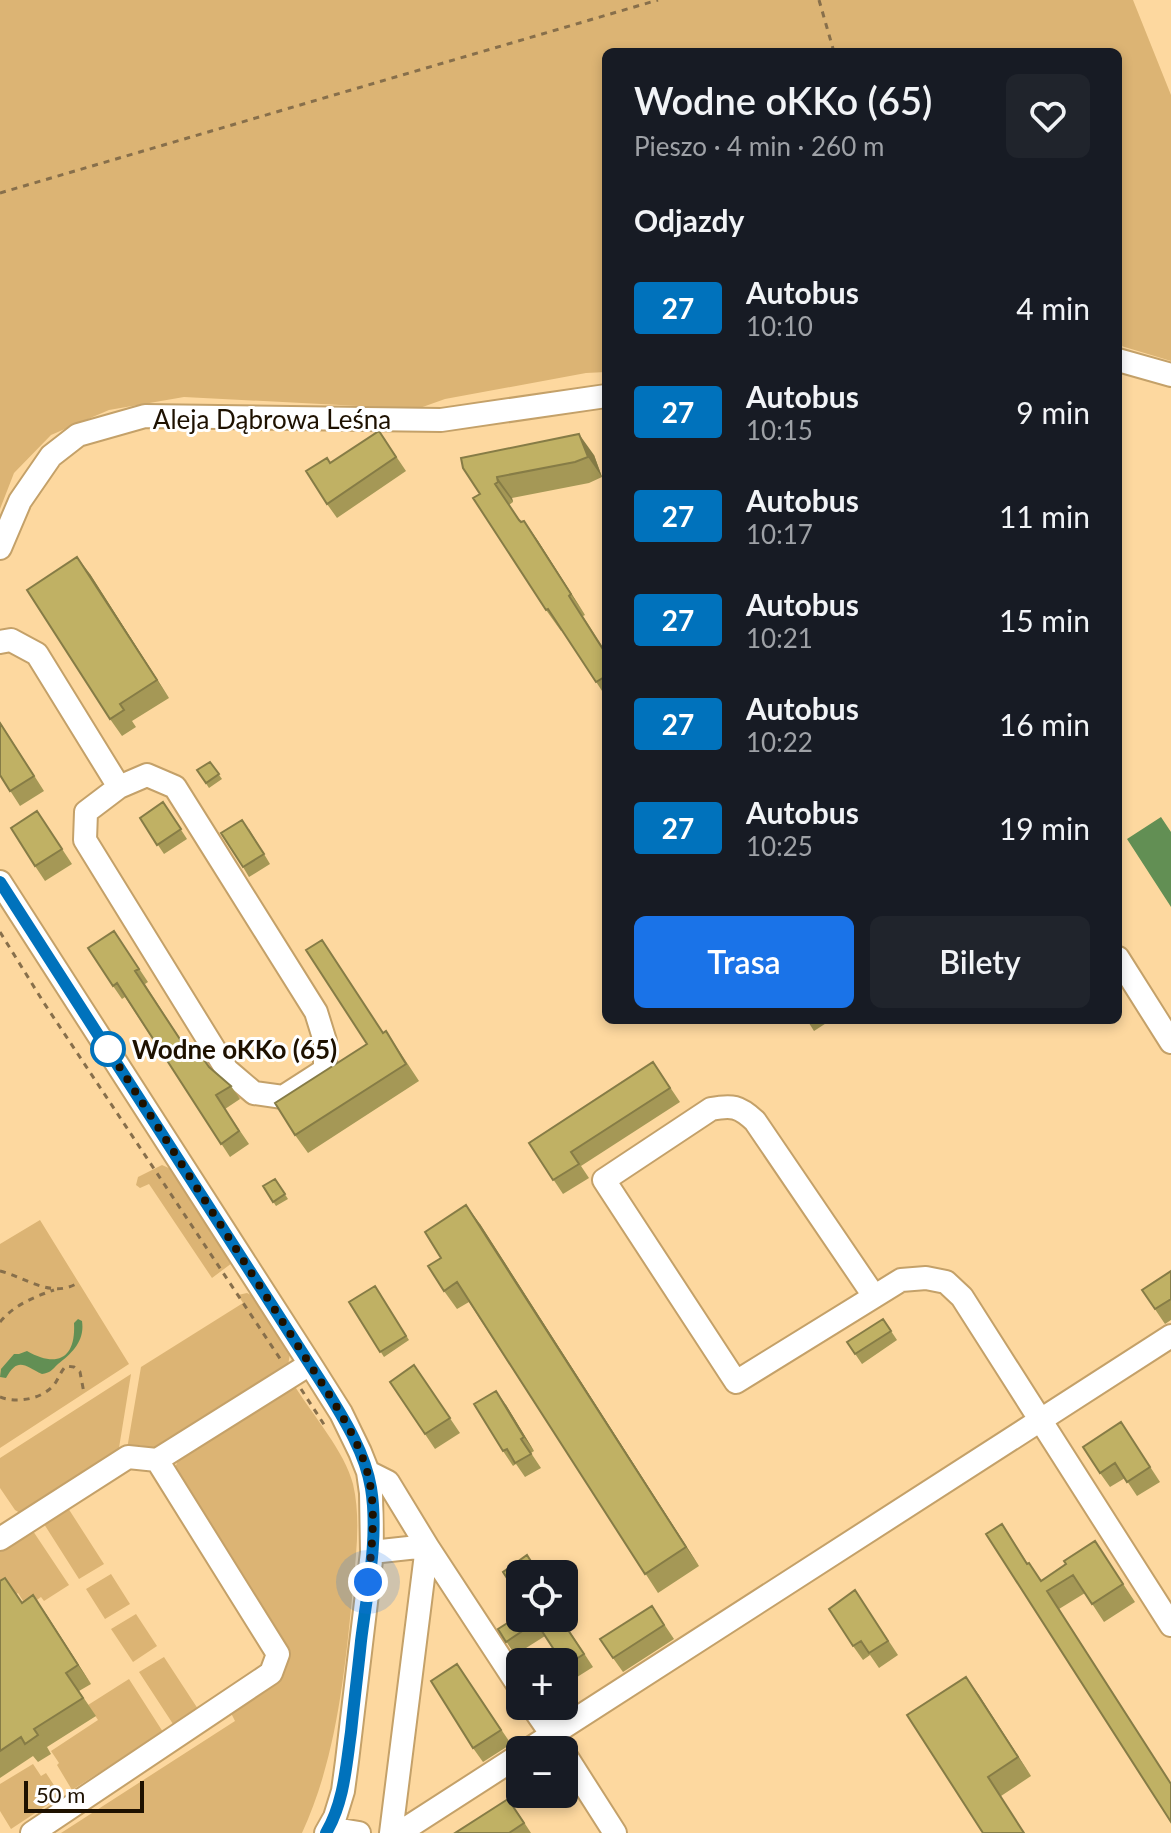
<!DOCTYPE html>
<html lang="pl">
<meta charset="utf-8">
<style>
body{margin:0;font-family:Lato,sans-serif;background:#20242c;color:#f1f3f6;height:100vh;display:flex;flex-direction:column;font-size:30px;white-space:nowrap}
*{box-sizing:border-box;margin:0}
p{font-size:26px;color:#9ea1a6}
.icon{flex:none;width:44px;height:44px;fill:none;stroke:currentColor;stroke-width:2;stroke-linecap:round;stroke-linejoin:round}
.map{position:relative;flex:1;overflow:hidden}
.details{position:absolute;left:602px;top:48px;width:520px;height:976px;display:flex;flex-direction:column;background:#171b24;border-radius:12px;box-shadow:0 4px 12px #0003}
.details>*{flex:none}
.badge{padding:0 16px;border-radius:6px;font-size:28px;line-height:52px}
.controls{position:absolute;left:506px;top:1560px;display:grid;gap:16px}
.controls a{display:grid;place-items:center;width:72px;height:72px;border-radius:12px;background:#171b24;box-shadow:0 4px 12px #0003;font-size:40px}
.scale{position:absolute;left:24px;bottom:20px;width:120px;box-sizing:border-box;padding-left:8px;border:4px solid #1e1100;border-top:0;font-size:22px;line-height:28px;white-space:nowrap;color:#1e1100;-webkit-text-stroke:6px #fff;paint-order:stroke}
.you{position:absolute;width:40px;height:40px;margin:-20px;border:6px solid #fff;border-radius:50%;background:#1a73e8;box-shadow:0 0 0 12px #1a73e833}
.map>.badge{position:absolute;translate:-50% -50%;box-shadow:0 0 0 4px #fff}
h2{padding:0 32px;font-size:30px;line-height:72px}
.round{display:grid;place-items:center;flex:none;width:84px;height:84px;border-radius:12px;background:#20242c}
.overview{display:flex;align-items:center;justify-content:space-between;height:136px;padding:0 32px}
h1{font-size:38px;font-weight:600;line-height:60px}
.button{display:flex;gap:16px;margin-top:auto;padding:16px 32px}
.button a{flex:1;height:92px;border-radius:12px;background:#1a73e8;color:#fff;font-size:32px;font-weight:600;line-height:92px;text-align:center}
.button a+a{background:#20242c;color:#f1f3f6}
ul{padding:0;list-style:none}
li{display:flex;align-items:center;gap:24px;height:104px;padding:0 32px}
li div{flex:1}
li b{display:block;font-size:30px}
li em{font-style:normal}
li .badge{min-width:88px;font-weight:700;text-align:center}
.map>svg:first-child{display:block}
</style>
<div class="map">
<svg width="1171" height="1833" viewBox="0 0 1171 1833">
<rect width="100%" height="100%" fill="#fdd89f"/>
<path fill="#dcb474" d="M0,0H1133L1171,95V361L1118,345V52H606V372L586,373L445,399L417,409L184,397L109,410L51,435L14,473L0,509Z
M162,1165L173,1170L232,1263L212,1278L149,1184L140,1188L136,1185L138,1177Z
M40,1220L129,1364L0,1448V1244Z
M247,1293L257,1298L290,1353L288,1366L161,1449L137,1445L127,1449L141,1367L243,1303L238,1295Z
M131,1374L118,1454L29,1512L20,1513L15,1510L0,1488V1458Z
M294,1385C312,1414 345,1452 353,1484C361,1518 356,1555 353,1588C345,1671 337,1757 302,1833H61L235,1721L229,1709L280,1677L287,1662L175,1468L178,1460Z
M68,1508L104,1564L79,1579L44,1524Z
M33,1531L69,1585L44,1601L41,1597L27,1607L18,1593L5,1602L0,1594V1552Z
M111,1574L130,1604L105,1619L86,1589Z
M136,1614L157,1646L133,1662L111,1629Z
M164,1657L198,1709L173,1724L139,1672Z
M129,1679L163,1732L72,1790L57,1765L59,1763L51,1751L98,1720L88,1705Z
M33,1764L41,1776L46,1773L61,1796L11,1829L0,1811V1784Z"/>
<path fill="#628f54" d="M1161,817L1171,832V907L1127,839Z
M78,1319L82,1321C85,1341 72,1353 58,1364C52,1370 50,1373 42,1374C25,1366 18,1356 6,1378L0,1377L1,1369L14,1354H19L27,1351C57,1368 76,1359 74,1323Z"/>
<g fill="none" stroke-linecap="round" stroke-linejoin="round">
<g stroke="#c4a169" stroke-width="26">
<path id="minor" d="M1118,360L1171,375
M0,548L20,501L51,456L78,435L145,416L441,420L606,396
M0,642L11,640L37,654L119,787
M147,775L175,787L316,1012L325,1041V1070L283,1097L254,1093L227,1070L85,840L86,812L119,787Z
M0,882L310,1364L341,1413L360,1452L368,1472L371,1493L372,1552L347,1761L343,1791L335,1817L326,1833
M1118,958L1171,1042
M874,1296L755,1121C739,1106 732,1105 711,1109L604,1180L736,1382L901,1280L926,1278L946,1282L962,1297L1171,1625
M368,1472L388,1482L427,1546L391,1833
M0,1539L128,1457L157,1460L310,1364
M372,1552L427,1546L520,1688
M532,1706L559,1745
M528,1750L1171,1336
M564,1753L615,1833
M329,1828L359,1833
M32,1833L271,1673L278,1654L157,1460
M399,1833L520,1755"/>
</g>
<path stroke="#876f4b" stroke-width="3" stroke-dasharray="6 6" stroke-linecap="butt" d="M819,0L834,52
M0,193L658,0
M0,932L44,1003L281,1360
M0,1271C25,1277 53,1300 79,1282
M0,1322C14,1305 34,1297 54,1290
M301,1389L325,1426
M0,1397C15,1403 38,1400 51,1388C58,1382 59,1373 66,1366L74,1367L80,1372L84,1393"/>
<use href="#minor" stroke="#fff" stroke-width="22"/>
</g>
<path fill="#a59856" d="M379,431L406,471L337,518L327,504L330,463Z
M594,455L602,477L589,483L512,498L513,502L509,505L521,522L524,521L538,541L585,615L583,616L606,652V697L562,630L561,631L546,610L480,494L461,458Z
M90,574L169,698L132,721L136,727L122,736L110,719Z
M0,722L44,791L20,806L0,775Z
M210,762L222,779L209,788L197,770Z
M163,802L187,839L164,854L140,818Z
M37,811L72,864L45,881L35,866Z
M249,829L270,864L249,877L243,867Z
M114,931L148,982L145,984L193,1059L209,1067L231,1086L240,1099L225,1109L249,1144L230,1157L125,997L122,999L113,986Z
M334,958L383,1033L386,1031L419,1081L308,1153L295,1135L367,1044Z
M807,1020H831L814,1031Z
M653,1062L680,1102L581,1166L589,1178L563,1194L529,1143Z
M275,1179L288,1199L276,1206L263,1186Z
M480,1224L699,1566L658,1593L469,1302L457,1309L444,1291L441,1258Z
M1171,1271V1320L1165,1324L1142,1290Z
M375,1286L409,1340L384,1357L349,1302Z
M883,1319L897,1340L862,1364L847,1342Z
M414,1365L460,1433L435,1449L390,1382Z
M506,1405L534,1451L531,1453L541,1468L525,1477L516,1464L513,1466L503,1451Z
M1121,1422L1160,1482L1137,1496L1125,1478L1110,1487L1100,1473Z
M1002,1524L1028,1564L1041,1581L1066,1564L1095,1541L1135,1602L1104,1622L1085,1593L1059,1609L986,1534Z
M0,1581L22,1602L46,1614L91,1684L79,1691L96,1716L47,1747L51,1754L38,1762L33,1756L0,1778Z
M855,1590L898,1655L879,1668L870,1655L863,1660L853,1646Z
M652,1606L674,1639L623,1672L613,1658Z
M561,1618L593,1667L574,1679L545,1636L515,1655L498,1629Z
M457,1664L511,1744L483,1762L473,1748Z
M966,1677L1031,1776L1001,1796L983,1833Z
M518,1813L531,1833H455Z"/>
<path fill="#867c46" d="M579,434L594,455L602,477L588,457Z
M497,477L512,498L513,502L498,482Z
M524,521L538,541L585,615L571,594Z
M77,557L90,574L169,698L157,680Z
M466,1205L480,1224L699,1566L686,1547Z
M496,1391L506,1405L534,1451L524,1437Z
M1047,1591L1059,1609L1171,1784Z
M33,1595L46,1614L91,1684L78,1665Z
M966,1677L979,1695L1031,1776L1018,1757Z"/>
<path fill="#c0b164" stroke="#867c46" stroke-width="2" d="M379,431L396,457L327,504L306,471L327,458L330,463Z
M579,434L588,457L575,462L497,477L498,482L495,484L519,520L521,522L524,521L571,594L569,596L606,654V676L596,682L548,609L546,610L473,498L480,494L463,468L461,458Z
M77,557L157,680L120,704L124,710L110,719L27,590Z
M0,723L34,776L10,791L0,775Z
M210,762L219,774L206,783L197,770Z
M163,802L181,829L157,845L140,818Z
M37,811L62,849L35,866L11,828Z
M242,820L264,854L243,867L221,833Z
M114,931L139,969L135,971L193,1059L200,1054L209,1067L231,1086L216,1095L239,1131L221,1144L117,983L113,986L88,948Z
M322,940L383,1033L386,1031L406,1064L295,1135L275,1103L367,1044L306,950Z
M653,1062L670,1088L571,1152L579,1164L553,1180L529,1143Z
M275,1179L285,1194L273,1202L263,1186Z
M466,1205L686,1547L645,1574L457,1282L444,1291L428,1266L441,1258L425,1232Z
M1171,1271V1299L1155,1309L1142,1290Z
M375,1286L406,1336L380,1352L349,1302Z
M883,1319L891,1331L855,1354L847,1342Z
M414,1365L450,1418L425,1434L390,1382Z
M496,1391L524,1437L521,1439L531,1454L515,1463L507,1449L503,1451L474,1404Z
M1121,1422L1150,1467L1127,1482L1115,1463L1100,1473L1083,1447Z
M1002,1524L1027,1564L1029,1563L1041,1581L1066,1564L1064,1561L1095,1541L1123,1584L1092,1604L1073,1575L1047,1591L1171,1784V1822L986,1534Z
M527,1555L539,1574H520V1598L503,1572Z
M5,1578L22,1603L33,1595L78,1665L66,1673L83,1698L34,1729L38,1735L25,1744L21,1737L0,1751V1581Z
M855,1590L888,1641L869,1653L861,1641L853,1646L829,1609Z
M652,1606L664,1625L613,1658L600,1639Z
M520,1615V1618H560L584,1654L565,1666L564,1662H562L536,1622L506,1642L498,1629Z
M457,1664L501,1730L473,1748L431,1681Z
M966,1677L1018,1757L988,1777L1024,1833H983L907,1715Z
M508,1799L524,1823L509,1833H455Z"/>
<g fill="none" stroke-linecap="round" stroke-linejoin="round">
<g stroke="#fff" stroke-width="18">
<path id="line" d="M0,882L325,1388C344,1419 365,1452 371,1488C379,1538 367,1592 361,1641C358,1671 354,1702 351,1732C346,1767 344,1802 326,1833"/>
</g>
<use href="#line" stroke="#0072bc" stroke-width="12"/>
<path stroke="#1e1100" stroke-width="8" stroke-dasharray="0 14.4" d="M108,1049L106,1046L325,1388C341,1414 359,1442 367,1471C377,1506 372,1546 368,1582"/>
</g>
<circle fill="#fff" stroke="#0072bc" stroke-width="4" cx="108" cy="1049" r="16"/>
<g text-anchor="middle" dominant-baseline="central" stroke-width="6" stroke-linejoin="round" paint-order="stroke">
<g font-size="26" fill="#1e1100" stroke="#fff">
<text x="272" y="419">Aleja Dąbrowa Leśna</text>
</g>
<g font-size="26" font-weight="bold" fill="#1e1100" stroke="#fff" text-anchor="start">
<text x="132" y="1049">Wodne oKKo (65)</text>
</g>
</g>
</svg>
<div class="controls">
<a><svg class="icon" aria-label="locate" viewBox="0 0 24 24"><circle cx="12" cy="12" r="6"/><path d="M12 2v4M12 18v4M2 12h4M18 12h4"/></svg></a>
<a>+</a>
<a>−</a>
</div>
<div class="scale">50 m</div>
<div class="you" style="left:368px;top:1582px"></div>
<section class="details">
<div class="overview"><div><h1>Wodne oKKo (65)</h1><p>Pieszo · 4 min · 260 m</p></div><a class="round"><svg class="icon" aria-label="heart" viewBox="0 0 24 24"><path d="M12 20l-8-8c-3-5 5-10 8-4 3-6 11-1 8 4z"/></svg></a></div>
<h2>Odjazdy</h2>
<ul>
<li><span class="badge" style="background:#0072bc;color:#fff">27</span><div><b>Autobus</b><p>10:10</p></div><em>4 min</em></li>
<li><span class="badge" style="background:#0072bc;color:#fff">27</span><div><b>Autobus</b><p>10:15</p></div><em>9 min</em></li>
<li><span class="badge" style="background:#0072bc;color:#fff">27</span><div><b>Autobus</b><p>10:17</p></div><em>11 min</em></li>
<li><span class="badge" style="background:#0072bc;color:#fff">27</span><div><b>Autobus</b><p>10:21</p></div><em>15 min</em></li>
<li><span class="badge" style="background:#0072bc;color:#fff">27</span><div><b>Autobus</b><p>10:22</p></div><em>16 min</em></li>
<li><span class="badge" style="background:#0072bc;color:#fff">27</span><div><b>Autobus</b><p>10:25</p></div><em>19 min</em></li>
</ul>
<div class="button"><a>Trasa</a><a>Bilety</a></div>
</section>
</div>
